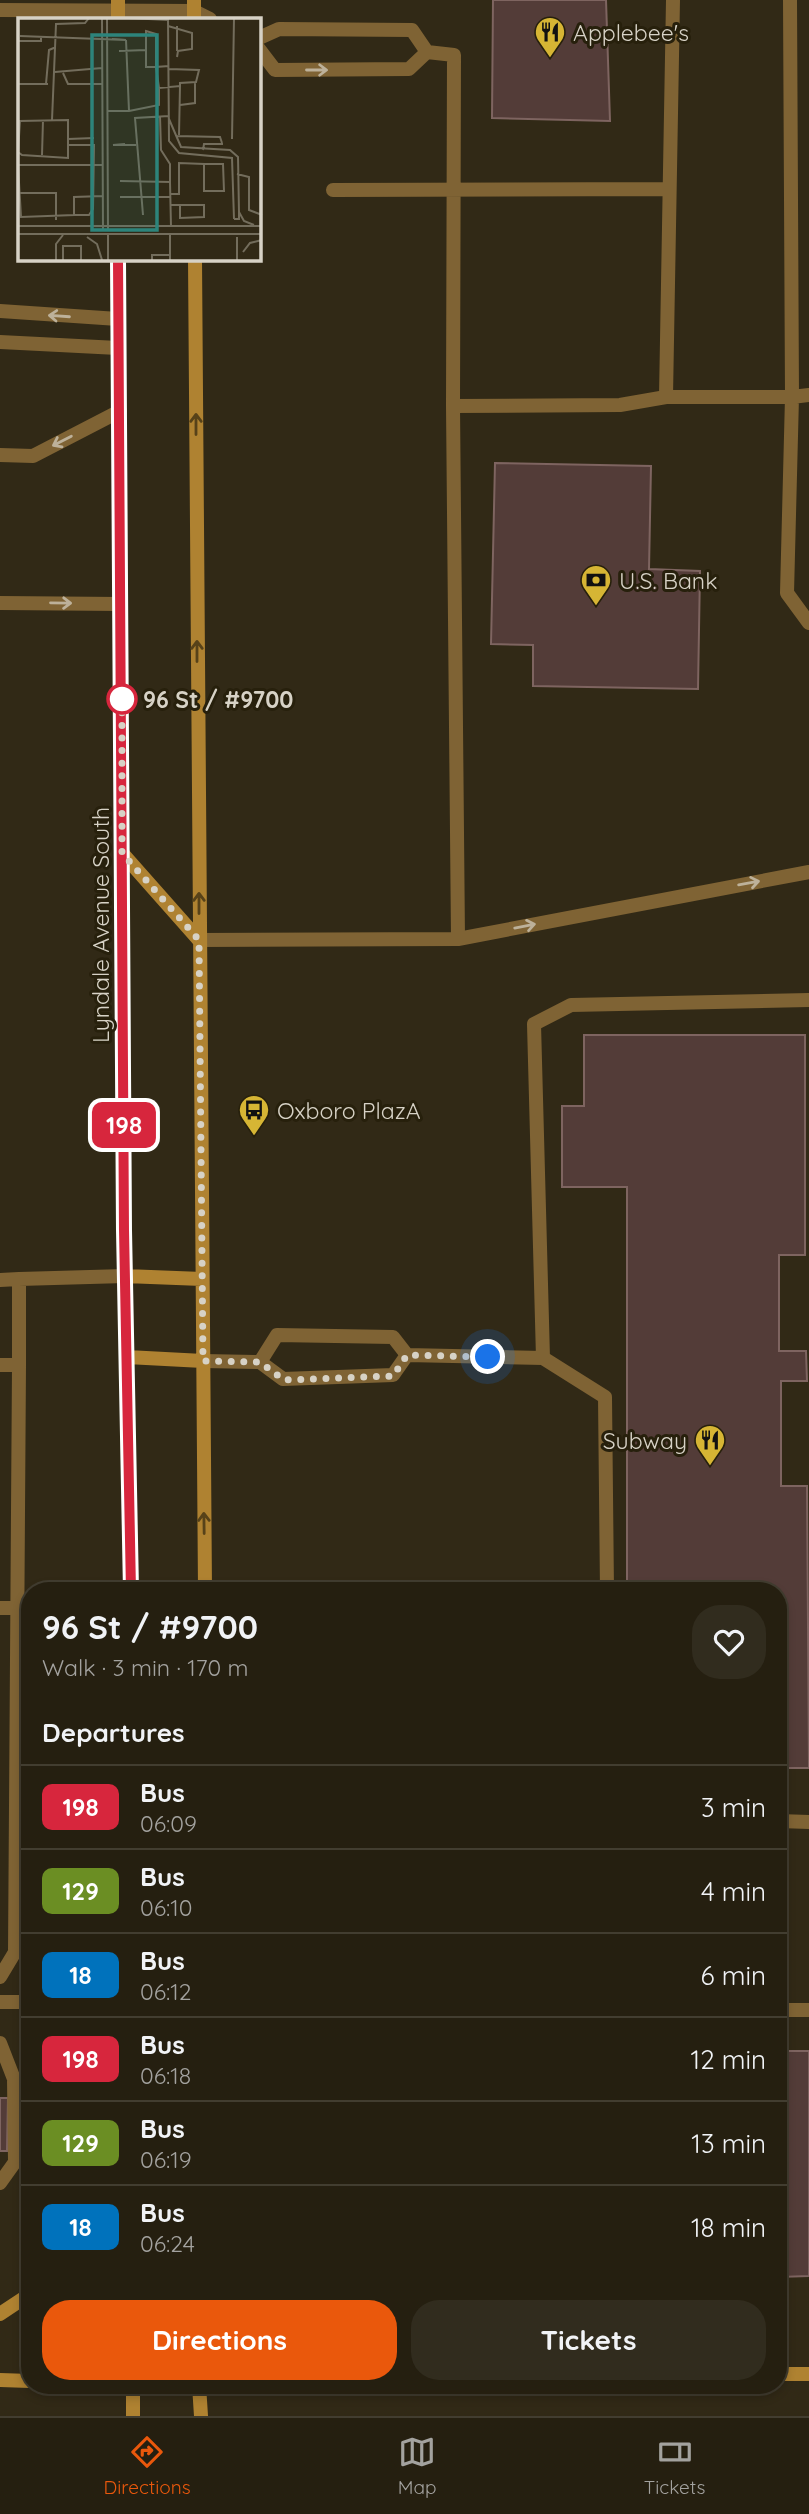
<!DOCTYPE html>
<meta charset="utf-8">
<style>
body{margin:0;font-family:Quicksand,sans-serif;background:#312c1e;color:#f1f3f6;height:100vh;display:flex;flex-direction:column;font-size:26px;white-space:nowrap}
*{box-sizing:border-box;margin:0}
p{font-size:23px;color:#a3a29f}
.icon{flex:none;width:38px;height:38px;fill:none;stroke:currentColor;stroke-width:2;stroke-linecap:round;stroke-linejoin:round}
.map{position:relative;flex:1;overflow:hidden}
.details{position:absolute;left:21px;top:1582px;width:766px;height:812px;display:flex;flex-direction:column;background:#251f10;border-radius:28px;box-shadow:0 4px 10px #0003,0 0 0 2px #423d30}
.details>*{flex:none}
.badge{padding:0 14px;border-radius:10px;font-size:24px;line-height:46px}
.you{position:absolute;width:35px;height:35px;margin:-18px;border:5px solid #fff;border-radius:50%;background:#1a73e8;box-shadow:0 0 0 10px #1a73e833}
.map>.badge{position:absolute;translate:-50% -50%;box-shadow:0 0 0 4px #fff}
h2{padding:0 21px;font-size:26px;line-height:63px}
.round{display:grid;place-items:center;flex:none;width:74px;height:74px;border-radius:28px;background:#312c1e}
.summary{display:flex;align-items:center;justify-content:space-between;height:119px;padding:0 21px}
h1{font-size:33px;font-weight:700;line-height:52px}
.button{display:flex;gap:14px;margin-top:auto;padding:14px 21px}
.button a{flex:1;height:80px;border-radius:28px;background:#ea580c;color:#fff;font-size:28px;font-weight:700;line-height:80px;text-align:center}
.button a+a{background:#312c1e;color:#f1f3f6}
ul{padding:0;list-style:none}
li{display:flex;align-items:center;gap:21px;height:84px;padding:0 21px;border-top:2px solid #423d30}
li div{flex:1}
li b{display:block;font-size:26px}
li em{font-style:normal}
li .badge{min-width:77px;font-weight:700;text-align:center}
.tab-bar{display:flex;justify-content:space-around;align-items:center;height:98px;border-top:2px solid #423d30;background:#251f10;font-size:19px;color:#a3a29f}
.tab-bar a{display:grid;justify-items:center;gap:4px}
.tab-bar .active{color:#ea580c}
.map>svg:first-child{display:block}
</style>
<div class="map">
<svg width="809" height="2416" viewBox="0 0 809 2416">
<rect width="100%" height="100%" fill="#312916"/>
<path fill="#533c38" stroke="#7e6460" stroke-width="2" d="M493,0H606L610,121L492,118Z
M495,463L651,466L649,569L700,571L698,689L533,686V645L491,644Z
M584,1035H805V1255H779V1351H806L807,1381H781V1486H807L809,1768H779V1591H627V1187H562V1106H584Z
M779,2051H809V2276L779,2277Z
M0,2098H8L7,2151H0Z"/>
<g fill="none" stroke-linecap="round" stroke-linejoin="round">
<path stroke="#7f6334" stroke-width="14" d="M673,0L666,397H792L790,0
M194,11L210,19
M259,38L279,29L412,30L427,52L409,69L275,70L259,49
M333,190L669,189
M0,311L118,319
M0,342L118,348
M809,395L792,397L787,593L809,623
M453,406L620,405L666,397
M0,455L33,456L120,411
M0,603L121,604
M458,939L809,872
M199,940L458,939L453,406L454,55L427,52
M0,1280L19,1279
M277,1335L393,1337L407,1355L393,1375L283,1379L260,1362Z
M407,1355L543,1358
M203,1361L260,1362
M0,1365H19L15,1952L0,1977
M19,1365V1279L125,1276
M607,1591L605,1397L543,1358L534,1024L571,1005L809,1000
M0,1608H30
M779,1821L809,1822
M0,2002H30
M779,2010H809
M0,2043L14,2079L15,2162L0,2183"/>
<path stroke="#7f6334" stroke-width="14" d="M0,10L194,11"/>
<path stroke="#af8231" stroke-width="14" d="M118,0V19
M194,0V19
M118,259L124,1230L131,1591
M195,259L205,1591
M122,853L199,940
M125,1276L202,1279
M127,1357L203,1361
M0,2314L30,2294
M779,2374H809
M0,2380L30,2381
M199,2385L201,2416
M133,2416V2385"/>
</g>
<defs><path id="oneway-shaft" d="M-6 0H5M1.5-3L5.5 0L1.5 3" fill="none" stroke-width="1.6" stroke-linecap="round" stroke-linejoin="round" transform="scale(1.75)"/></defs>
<g stroke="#bdb19a">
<use href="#oneway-shaft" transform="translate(317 70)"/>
<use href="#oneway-shaft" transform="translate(59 316) rotate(-176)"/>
<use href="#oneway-shaft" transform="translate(62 441) rotate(153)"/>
<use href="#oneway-shaft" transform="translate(61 603) rotate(1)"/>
<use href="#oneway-shaft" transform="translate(749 883) rotate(-10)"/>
<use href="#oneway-shaft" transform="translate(525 926) rotate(-11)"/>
</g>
<g stroke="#574219">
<use href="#oneway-shaft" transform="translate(196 424) rotate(-90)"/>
<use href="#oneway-shaft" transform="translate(197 651) rotate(-90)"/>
<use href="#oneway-shaft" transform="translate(199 903) rotate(-90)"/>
<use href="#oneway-shaft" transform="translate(204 1523) rotate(-91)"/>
</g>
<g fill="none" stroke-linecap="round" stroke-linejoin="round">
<g stroke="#fff" stroke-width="16">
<path id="line" d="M118,259L124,1230L131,1591"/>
</g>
<use href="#line" stroke="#d7263d" stroke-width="10"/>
<path stroke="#d7d2c6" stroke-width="7" stroke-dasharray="0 12.6" d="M122,699V687V853L199,940L203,1361L260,1362L284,1380L393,1376L407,1355L488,1357"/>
</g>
<defs>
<g id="restaurant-pin" transform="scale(1.575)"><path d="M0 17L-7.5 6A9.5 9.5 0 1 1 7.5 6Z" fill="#d6b534" stroke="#27200c"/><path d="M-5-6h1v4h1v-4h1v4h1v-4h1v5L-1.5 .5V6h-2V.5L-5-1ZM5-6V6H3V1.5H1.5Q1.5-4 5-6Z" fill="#111"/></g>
<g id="bank-pin" transform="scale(1.575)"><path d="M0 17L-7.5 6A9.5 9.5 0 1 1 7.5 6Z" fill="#d6b534" stroke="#27200c"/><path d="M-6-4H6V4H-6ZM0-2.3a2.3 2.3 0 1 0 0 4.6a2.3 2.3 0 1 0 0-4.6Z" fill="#111"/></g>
<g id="bus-pin" transform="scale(1.575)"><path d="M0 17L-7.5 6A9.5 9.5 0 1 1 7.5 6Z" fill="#d6b534" stroke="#27200c"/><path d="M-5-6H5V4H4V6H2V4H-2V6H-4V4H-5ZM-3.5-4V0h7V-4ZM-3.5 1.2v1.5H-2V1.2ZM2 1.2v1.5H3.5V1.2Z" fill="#111"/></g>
</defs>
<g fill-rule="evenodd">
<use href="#restaurant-pin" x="550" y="32"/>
<use href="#bank-pin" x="596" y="580"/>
<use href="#bus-pin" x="254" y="1110"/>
<use href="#restaurant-pin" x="710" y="1440"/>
</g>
<circle fill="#fff" stroke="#d7263d" stroke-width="3.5" cx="122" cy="699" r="14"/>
<g text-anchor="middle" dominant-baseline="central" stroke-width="6" stroke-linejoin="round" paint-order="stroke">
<g font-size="23" fill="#d7d2c6" stroke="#27200c" text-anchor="start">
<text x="573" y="32">Applebee's</text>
<text x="619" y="580">U.S. Bank</text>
<text x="277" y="1110">Oxboro PlazA</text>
<text x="687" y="1440" text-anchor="end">Subway</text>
</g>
<g font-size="23" font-weight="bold" fill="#d7d2c6" stroke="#27200c" text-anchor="start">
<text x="143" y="699">96 St / #9700</text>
</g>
<g font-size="23" fill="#d7d2c6" stroke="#27200c">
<text transform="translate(100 925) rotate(-90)">Lyndale Avenue South</text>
</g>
</g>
<g transform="translate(18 18)">
<rect width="243" height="243" fill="#312916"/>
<path fill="none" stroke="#736d5c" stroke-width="2" d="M84,0L85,213M89,0L90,213M110,0L150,2M150,0L151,123L161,135L214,140L216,201M150,8L174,15V31L160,33L159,39M159,8V33M128,13L138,16V49H128ZM2,18L108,22L94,21M0,23H23V18M101,33L128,32M151,51L181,52L178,64L162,65V68M37,54L84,50M45,55L50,66H84M0,66H30M28,66L31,32L38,29M141,70L138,49L151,48M162,87L177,85V64M90,93H111L108,22M111,93L141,87V70L162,68L161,117M151,101L163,129L212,132L220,139L221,194V201H216M34,102L38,6L67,5L71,0M158,118L202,119L204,125M50,121L76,120M214,121L216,0M107,126L95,127H118M50,128V102L2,103L0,134L4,137L50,140V127H76L75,191L71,197H56M185,132L186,126H205M24,137L25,102M85,147H0L3,199L56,197V179L85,178M219,156L231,159V192L244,197M102,163L152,164V146L143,132L142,98M152,164L153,209M1,175H38V202M152,176H161V145L186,146V173H206L205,146H186M102,179H152M153,187H186V199L162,200V187M221,194L226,203L236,207M125,197L117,100L151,98M0,208H244M0,216H244M69,219L79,226L84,242M225,234L232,225L244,222M219,236V219V243M38,243V226L45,217M45,243V228H63V243M90,243V217M134,243V237H152M152,243V216"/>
<path fill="#2d847b" fill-opacity="0.15" stroke="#2d847b" stroke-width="3.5" d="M74,17H139V212H74Z"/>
<rect width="243" height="243" fill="none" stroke="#d7d2c6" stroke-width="3.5"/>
</g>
</svg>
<div class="you" style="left:488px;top:1357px"></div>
<b class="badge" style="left:124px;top:1125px;background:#d7263d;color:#fff">198</b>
<section class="details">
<div class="summary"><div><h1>96 St / #9700</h1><p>Walk · 3 min · 170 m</p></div><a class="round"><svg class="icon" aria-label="heart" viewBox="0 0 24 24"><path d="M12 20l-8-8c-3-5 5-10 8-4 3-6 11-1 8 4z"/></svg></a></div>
<h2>Departures</h2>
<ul>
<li><span class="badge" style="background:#d7263d;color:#fff">198</span><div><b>Bus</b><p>06:09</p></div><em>3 min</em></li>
<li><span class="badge" style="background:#6b8e23;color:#fff">129</span><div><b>Bus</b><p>06:10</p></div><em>4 min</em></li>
<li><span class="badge" style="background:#0072bc;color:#fff">18</span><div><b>Bus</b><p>06:12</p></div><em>6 min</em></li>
<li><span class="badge" style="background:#d7263d;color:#fff">198</span><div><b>Bus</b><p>06:18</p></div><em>12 min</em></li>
<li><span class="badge" style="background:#6b8e23;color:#fff">129</span><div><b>Bus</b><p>06:19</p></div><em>13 min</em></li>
<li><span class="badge" style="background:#0072bc;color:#fff">18</span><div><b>Bus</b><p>06:24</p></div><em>18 min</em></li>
</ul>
<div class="button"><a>Directions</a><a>Tickets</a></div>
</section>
</div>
<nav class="tab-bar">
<a class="active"><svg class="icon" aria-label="directions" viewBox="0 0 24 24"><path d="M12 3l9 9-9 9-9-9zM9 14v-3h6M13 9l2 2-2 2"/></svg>Directions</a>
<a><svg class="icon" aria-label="map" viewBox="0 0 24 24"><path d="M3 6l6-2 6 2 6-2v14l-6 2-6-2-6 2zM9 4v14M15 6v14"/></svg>Map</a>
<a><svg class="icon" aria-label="tickets" viewBox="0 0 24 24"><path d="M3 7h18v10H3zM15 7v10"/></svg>Tickets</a>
</nav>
